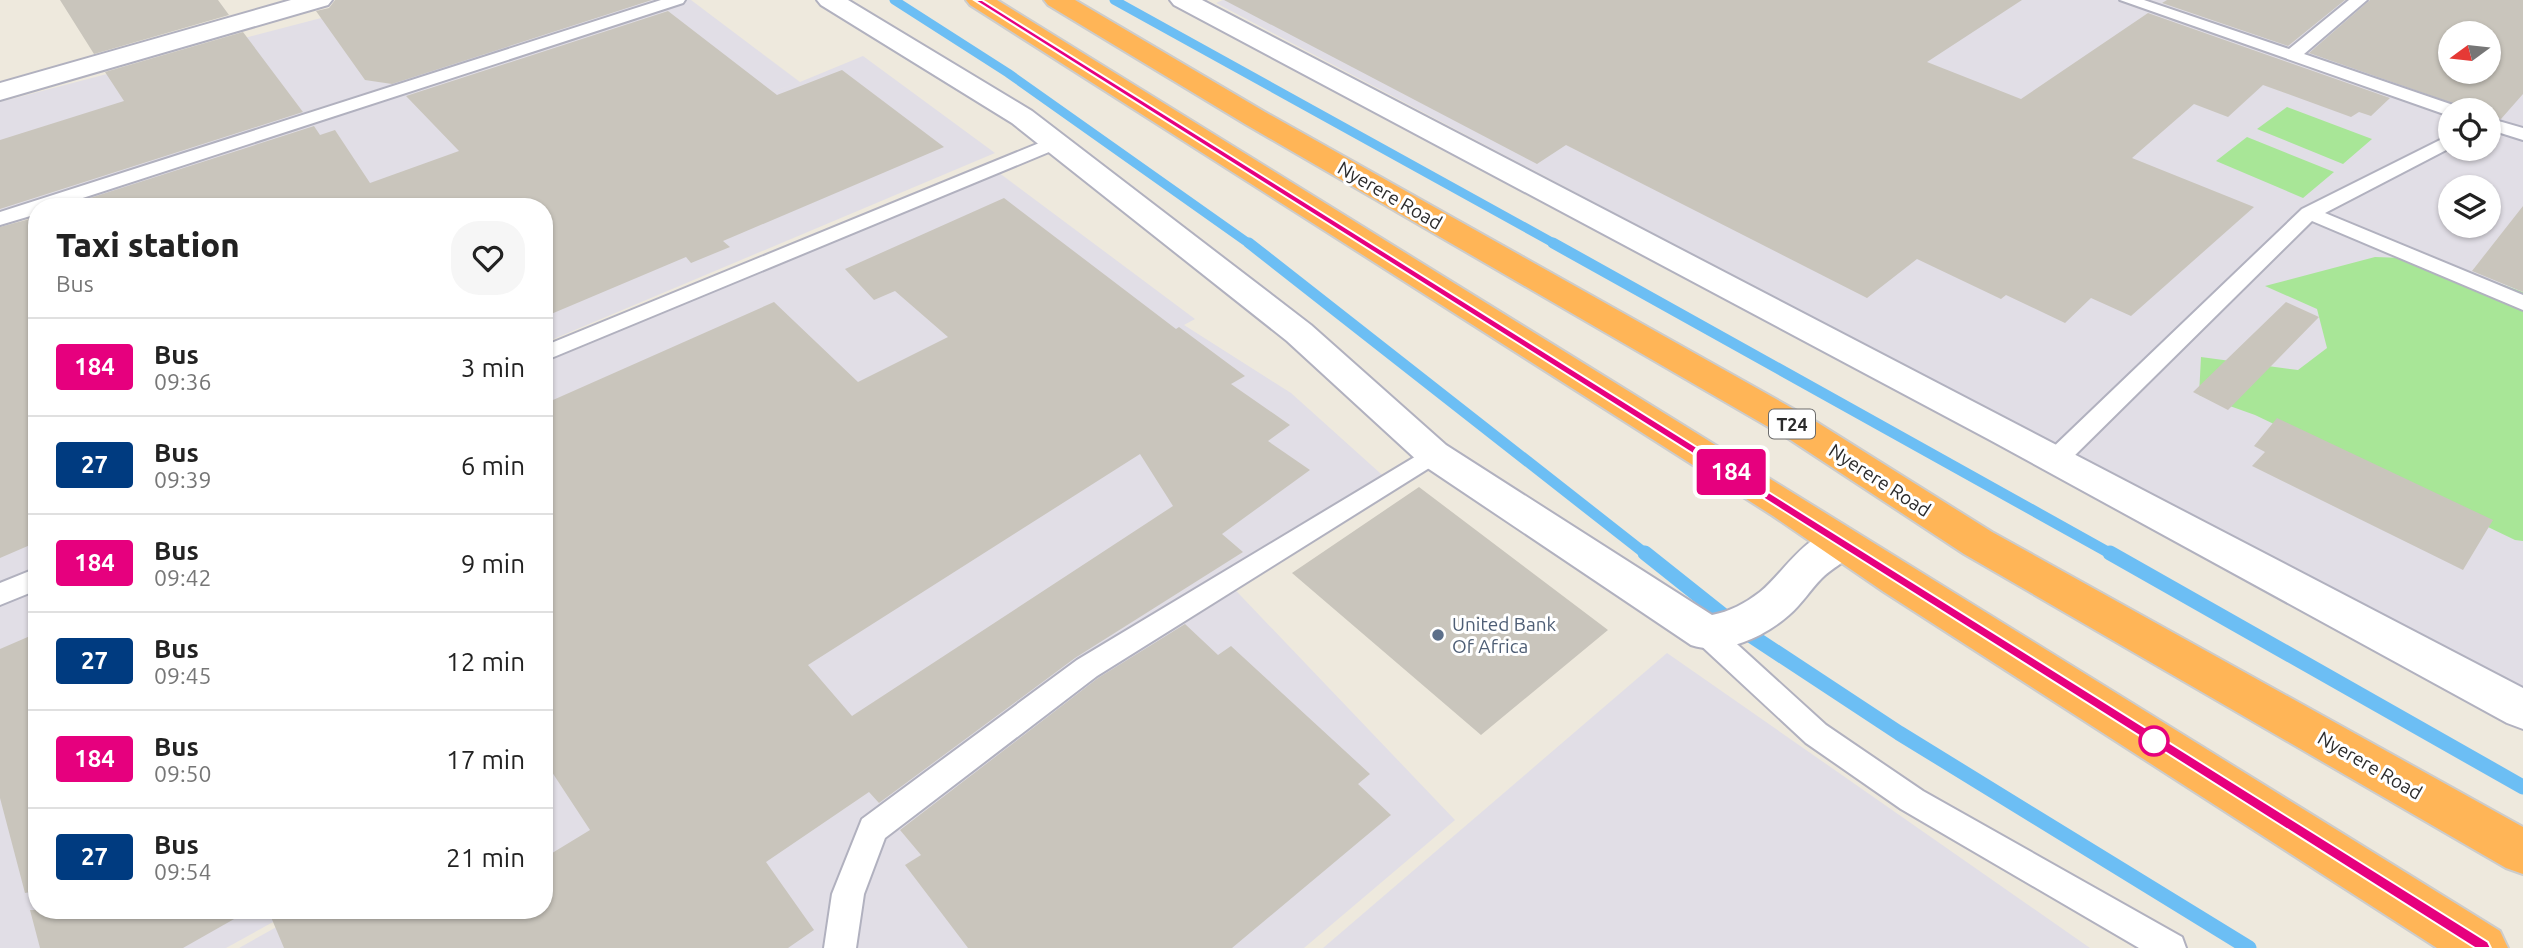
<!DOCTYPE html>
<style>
body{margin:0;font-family:Ubuntu,sans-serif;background:#f6f6f6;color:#222;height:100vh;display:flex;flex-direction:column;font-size:26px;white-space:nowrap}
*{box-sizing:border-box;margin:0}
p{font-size:23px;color:#767676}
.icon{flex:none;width:38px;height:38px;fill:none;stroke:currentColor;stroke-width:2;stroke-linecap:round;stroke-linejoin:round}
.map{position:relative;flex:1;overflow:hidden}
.drawer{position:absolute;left:28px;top:198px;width:525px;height:721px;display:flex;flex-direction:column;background:#fff;border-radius:28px;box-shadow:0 2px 5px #0004}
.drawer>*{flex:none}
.badge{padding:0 14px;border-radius:5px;font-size:24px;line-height:46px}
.needle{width:46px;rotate:255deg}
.fabs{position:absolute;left:2438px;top:21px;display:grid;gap:14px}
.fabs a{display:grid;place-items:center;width:63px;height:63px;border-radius:50%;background:#fff;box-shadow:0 2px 5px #0004;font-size:35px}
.map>.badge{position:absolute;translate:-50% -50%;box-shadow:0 0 0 4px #fff}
.round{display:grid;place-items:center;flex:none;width:74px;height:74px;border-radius:28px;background:#f6f6f6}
.summary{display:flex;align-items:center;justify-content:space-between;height:119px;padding:0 28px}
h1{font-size:33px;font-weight:800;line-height:52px}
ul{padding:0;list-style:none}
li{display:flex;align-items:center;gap:21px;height:98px;padding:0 28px;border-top:2px solid #e0e0e0}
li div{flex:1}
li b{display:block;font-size:26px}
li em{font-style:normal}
li .badge{min-width:77px;font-weight:700;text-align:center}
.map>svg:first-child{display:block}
</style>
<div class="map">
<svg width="2523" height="948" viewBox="0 0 2523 948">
<rect width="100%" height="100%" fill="#eee9dd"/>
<path fill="#e1dee6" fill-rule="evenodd" d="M434,0H667L488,57L439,6L488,60L0,217V102L371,5Z
M686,0H691L800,82L863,56L995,153L544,343V206H476L794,84L472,206H51Z
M1223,0H2523V692L1216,3ZM2450,33H2488V72H2450ZM2450,110H2488V149H2450ZM2450,187H2488V226H2450Z
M998,172L1195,319L1184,325L1291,393L1390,482L1221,575L1455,820L1304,948H239L307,910H544V363Z
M37,372V910H295L226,948H0V385Z
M1667,653L2090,948H1323Z"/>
<path fill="#a8e697" d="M2287,107L2372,139L2343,164L2257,129Z
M2247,137L2334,172L2303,198L2216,161Z
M2375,257L2432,259L2523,292V541L2515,540L2255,415L2199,395L2201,357L2298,370L2327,348L2317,309L2265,286Z"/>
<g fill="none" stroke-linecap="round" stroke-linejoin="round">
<path stroke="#6cbef4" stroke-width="9" d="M894,0L1008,73L1251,245
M1114,0L1557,245"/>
<path stroke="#6cbef4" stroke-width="11" d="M1249,243L1647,555
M1553,243L2113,555"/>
<path stroke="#6cbef4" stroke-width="15" d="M1645,553L1738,627L1899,733L2249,948
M2110,553L2523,787"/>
</g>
<path fill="#c9c5bc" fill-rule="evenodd" d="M60,0H218L229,15L94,54Z
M335,0H652L392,84L365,80L316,11L329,8Z
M1224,0H2022L1927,62L2021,99L2148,13L2390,98L2371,116L2359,112L2351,117L2263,85L2228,117L2194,104L2132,158L2254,207L2131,316L2091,298L2065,323L2006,295L2001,299L1917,259L1867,298L1566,145L1537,164Z
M2167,0H2345L2288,46L2162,3Z
M2370,0H2523V94L2501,119L2488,116V110H2472L2309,53ZM2450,33H2488V72H2450Z
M668,11L777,95L842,70L944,147L723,241L730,247L691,263L686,257L544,317V206H65L314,126L320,135L335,130L370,183L459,151L406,96Z
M243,32L303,112L0,209V140L124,101L105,72Z
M1004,198L1176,329L1179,327L1245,376L1231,384L1290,425L1268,441L1310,470L1222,534L1243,552L1075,658L879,803L869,792L766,862L814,930L788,948H284L268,910H544V858L590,830L544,760V404L774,302L858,382L948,337L895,291L874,300L845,269ZM1140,454L1173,506L852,716L808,665Z
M2523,206V292L2472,271Z
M37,217V542L0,558V227Z
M2286,302L2319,317L2228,410L2193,392Z
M2277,418L2493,520L2463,570L2252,466L2265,452L2254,446Z
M1419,487L1608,630L1481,735L1292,573Z
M1185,624L1218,655L1231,646L1370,774L1358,784L1391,815L1232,948H968L905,865L921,855L900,830L1098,678Z
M37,633V891L25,893L0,798V649Z
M30,910H250L183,948H40Z"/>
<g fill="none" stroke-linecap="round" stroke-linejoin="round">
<g stroke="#b1b1bf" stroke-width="4">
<path id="lane" d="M661,0H685L683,3L58,206H37V214L0,225V212Z
M2120,0H2144L2289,49L2349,0H2367L2304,54L2456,106L2459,110H2450V115L2444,114Z
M2488,118L2523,128V140L2488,129Z
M2450,135V148L2325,213L2523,295V310L2312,221L2065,465L2056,467L2047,465L2044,459L2047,453L2302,209Z
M1054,137L1063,143L1061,147L544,361V346Z
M1433,446L1442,448L1445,454L1442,460L1097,676L885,838L864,894L856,948H824L832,894L862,819L1077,660Z
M37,568V590L0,605V583Z
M1706,622L1716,625L1826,725L1923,791L2182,937L2186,948H2139L1901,809L1806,743L1696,641L1692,633L1696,625Z"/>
</g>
<g stroke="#b1b1bf" stroke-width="4">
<path id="street" d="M291,0H332L328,5L0,100V83Z
M817,0H848L1032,111L1311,325L1446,445L1712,615C1729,612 1746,603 1760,592C1788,569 1813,519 1855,532L1861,543C1852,560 1835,565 1822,578C1810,590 1802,604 1789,615C1764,637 1724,656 1691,645L1420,463L1287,341L1012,123L821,5Z
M1170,0H1202L2523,688V729L2507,723L1990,440L1174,5Z"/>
</g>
<g stroke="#ccc" stroke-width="4">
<path id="highway" d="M966,0H997L2500,931L2508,948H2437L1884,592L1773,516L970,5Z
M1044,0H1075L1265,112L1815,421L1992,532L2523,827V874L2506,868L1964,554L1789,439L1245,124L1048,5Z"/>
</g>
<use href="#lane" fill="#fff" fill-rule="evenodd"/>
<use href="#street" fill="#fff" fill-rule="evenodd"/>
<use href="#highway" fill="#ffb557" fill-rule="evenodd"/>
</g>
<path fill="#e6007e" stroke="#fff" stroke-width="2" d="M974,0H982L2488,942L2491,948H2475L1782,510Z"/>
<circle fill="#5c6f8a" stroke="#fff" stroke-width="2.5" cx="1438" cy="635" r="7"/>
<circle fill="#fff" stroke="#e6007e" stroke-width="3.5" cx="2154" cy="741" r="14"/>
<g text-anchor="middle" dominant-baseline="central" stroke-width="6" stroke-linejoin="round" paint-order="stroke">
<rect fill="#fff" stroke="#6b6b6b" stroke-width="2" x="1769" y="409.5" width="46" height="29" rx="5"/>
<g font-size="18" font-weight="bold" fill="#2b2b2b">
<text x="1792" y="424">T24</text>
</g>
<g font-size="19" fill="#2b2b2b" stroke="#fff">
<text transform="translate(1390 195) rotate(30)">Nyerere Road</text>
<text transform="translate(1880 480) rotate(33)">Nyerere Road</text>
<text transform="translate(2370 765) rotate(30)">Nyerere Road</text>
</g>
<g font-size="19" fill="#4e5e75" stroke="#fff" text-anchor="start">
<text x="1452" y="624">United Bank<tspan x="1452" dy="22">Of Africa</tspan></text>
</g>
</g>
</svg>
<div class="fabs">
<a><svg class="needle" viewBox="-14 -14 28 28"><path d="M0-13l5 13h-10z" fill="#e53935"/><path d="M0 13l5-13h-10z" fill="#767676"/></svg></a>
<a><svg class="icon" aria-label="locate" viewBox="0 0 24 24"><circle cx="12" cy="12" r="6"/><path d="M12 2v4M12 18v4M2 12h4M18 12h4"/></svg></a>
<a><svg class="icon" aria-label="layers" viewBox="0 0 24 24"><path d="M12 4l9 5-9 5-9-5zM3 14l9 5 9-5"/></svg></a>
</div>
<b class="badge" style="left:1731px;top:472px;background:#e6007e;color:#fff">184</b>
<section class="drawer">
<div class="summary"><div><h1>Taxi station</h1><p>Bus</p></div><a class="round"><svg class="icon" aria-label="heart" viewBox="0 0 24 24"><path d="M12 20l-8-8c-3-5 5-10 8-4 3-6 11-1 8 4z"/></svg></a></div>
<ul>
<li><span class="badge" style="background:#e6007e;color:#fff">184</span><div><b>Bus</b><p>09:36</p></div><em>3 min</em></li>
<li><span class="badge" style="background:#003b80;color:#fff">27</span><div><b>Bus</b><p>09:39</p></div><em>6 min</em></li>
<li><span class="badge" style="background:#e6007e;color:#fff">184</span><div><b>Bus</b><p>09:42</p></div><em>9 min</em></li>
<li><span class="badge" style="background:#003b80;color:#fff">27</span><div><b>Bus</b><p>09:45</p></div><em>12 min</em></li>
<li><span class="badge" style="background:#e6007e;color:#fff">184</span><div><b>Bus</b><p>09:50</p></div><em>17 min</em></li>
<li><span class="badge" style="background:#003b80;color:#fff">27</span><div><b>Bus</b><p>09:54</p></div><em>21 min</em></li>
</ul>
</section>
</div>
